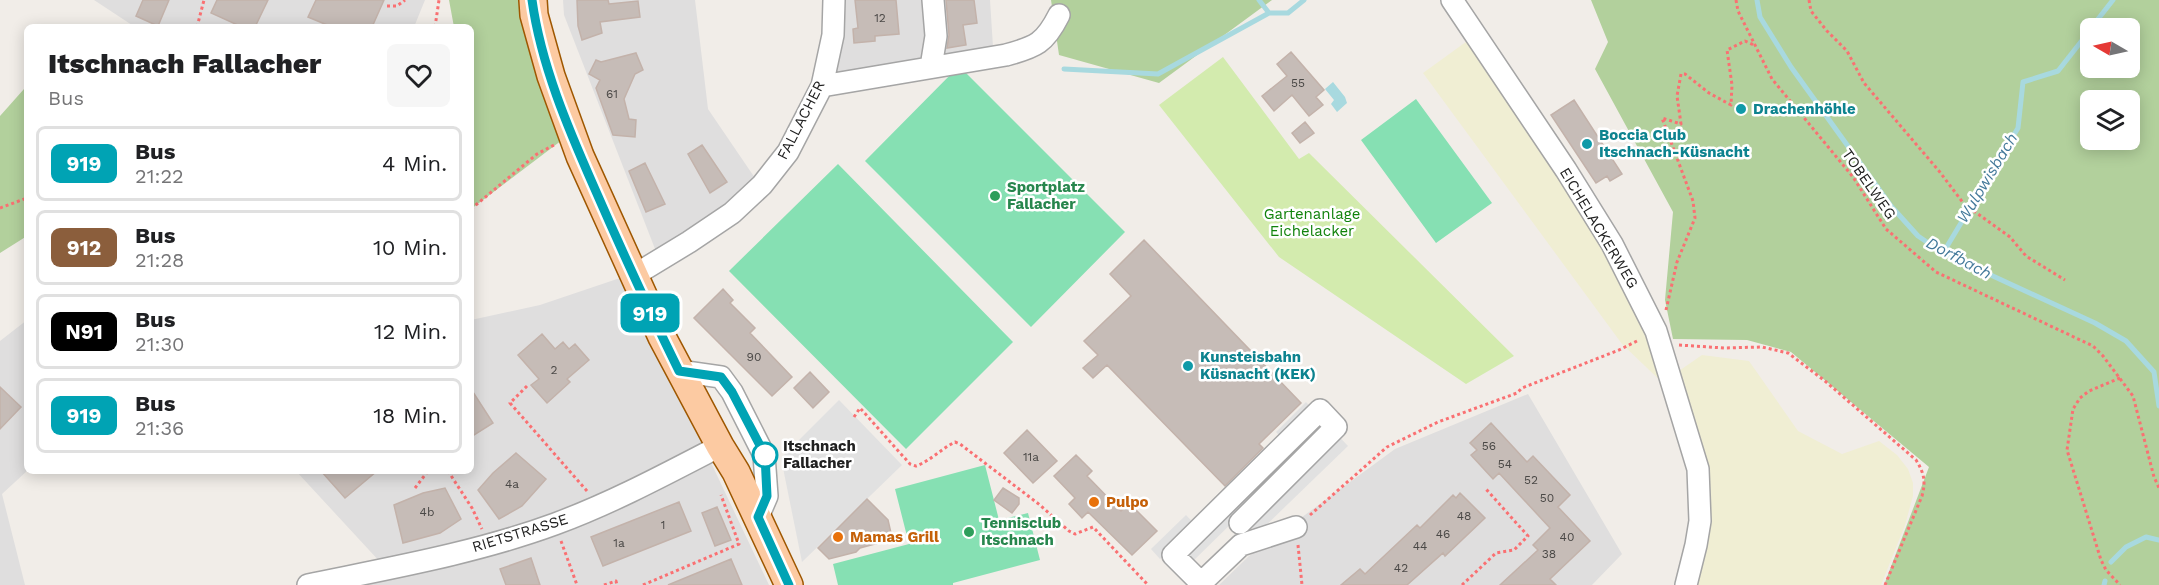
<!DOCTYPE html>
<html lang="de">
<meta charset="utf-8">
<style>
body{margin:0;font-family:"Work Sans",sans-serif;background:#f6f6f6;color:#202124;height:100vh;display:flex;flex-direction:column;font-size:22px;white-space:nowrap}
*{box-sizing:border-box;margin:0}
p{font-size:20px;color:#757577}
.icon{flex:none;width:33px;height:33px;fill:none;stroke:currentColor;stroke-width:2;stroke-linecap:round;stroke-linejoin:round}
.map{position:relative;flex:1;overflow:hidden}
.panel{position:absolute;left:24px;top:24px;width:450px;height:450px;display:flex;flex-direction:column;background:#fff;border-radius:9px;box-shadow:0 3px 15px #0003}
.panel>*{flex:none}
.badge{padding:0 12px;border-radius:9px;font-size:21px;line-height:39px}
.needle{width:39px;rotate:279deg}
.fabs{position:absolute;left:2080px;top:18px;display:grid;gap:12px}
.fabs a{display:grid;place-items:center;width:60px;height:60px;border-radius:9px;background:#fff;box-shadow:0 3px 15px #0003;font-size:30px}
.map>.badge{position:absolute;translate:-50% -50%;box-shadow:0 0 0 3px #fff}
.round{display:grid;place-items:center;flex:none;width:63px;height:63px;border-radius:9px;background:#f6f6f6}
.overview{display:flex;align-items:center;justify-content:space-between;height:102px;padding:0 24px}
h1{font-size:28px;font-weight:800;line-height:45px}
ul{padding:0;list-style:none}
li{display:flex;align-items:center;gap:18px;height:75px;margin:0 12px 9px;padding:0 12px;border:3px solid #e0e0e0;border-radius:9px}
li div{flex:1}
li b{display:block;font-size:22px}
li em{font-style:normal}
li .badge{min-width:66px;font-weight:700;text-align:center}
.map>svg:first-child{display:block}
</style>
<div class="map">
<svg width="2159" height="585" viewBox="0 0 2159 585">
<rect width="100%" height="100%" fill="#f1ede8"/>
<path fill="#dfdede" d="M94,0H425L414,27H135Z
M563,0H695L708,109L757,181L727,211L657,254L564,15Z
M840,0H990L993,47L831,75Z
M623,277L769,585H358L381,563L296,471H471V320L540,305Z
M27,320V471L2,494L25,585H0V341Z
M1528,394L1622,554L1592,585H1219L1249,556L1395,449Z"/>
<path fill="#f0eed3" d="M1470,39L1563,175L1644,321L1668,388L1622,344L1423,73Z
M1702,355L1749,361L1798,431L1842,454L1879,441L1897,455L1908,469L1913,483V496L1905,525L1881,585H1698L1705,548L1676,373Z"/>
<path fill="#d3ebae" d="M1223,57L1299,159L1309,153L1514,356L1466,384L1279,257L1159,105Z"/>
<path fill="#b2d09c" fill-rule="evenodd" d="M449,0H533L570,134L471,209V27H454Z
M1051,0H1272L1159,83L1059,55Z
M1591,0H2159V585H1884L1929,467L1791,352L1747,340L1673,339L1665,300L1673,212L1595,69L1608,42ZM2130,28V68H2091V28ZM2130,100V140H2091V100Z
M24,89L27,90V236L0,253V116Z"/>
<path fill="#86e0b3" d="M959,66L1125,232L1031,327L865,161Z
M1416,99L1492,203L1436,243L1361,140Z
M838,164L1013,342L906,449L729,271Z
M985,465L999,520L1028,513L1040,560L953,583V585H838L833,564L909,544L895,489Z"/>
<path fill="#e1e1e1" d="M839,400L902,465L802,562L781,458Z
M1306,402L1348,446L1258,533L1240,515L1189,565L1172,548L1160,559L1151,549L1186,515L1202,532L1289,446L1276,432Z"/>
<path fill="#a8d9df" d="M1333,82L1345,97L1347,103L1337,112L1331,104L1334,100L1325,89Z"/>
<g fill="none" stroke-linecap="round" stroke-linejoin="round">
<path stroke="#a8d9df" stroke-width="5" d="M1259,0L1269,13
M1757,0L1760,17L1791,67L1891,206L1918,236L1943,253L2095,323L2126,341L2154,372L2159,406
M2091,28L2113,0
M1064,69L1158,74L1269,13H1288L1304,0
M1943,253L2018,128L2023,82L2058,71L2091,29
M2111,562L2126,547L2146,537L2159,540
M2104,585L2105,581"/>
</g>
<path fill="#c6bcb7" stroke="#c3b2aa" stroke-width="1.5" d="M143,0H169L158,26L136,16Z
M217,0H268L255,27H242L211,13Z
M316,0H384L372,27H332L308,17Z
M577,0H608L609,4L638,1L640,17L600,22L602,33L582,40L578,26Z
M855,0H896L899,34L875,36V41L854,43L853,29L858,28Z
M946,0H974L977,23L963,25L966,45L947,48L949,35Z
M1291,52L1324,90L1316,97L1323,105L1309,116L1292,95L1274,111L1262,96L1287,76L1277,64Z
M636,53L643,70L635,74L624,99L629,119L636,120L635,137L613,135L596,88L600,80L589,74L596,60L601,62Z
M1574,100L1622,174L1610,181L1607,176L1596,183L1551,115Z
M1305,122L1314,133L1300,143L1292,133Z
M702,145L727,182L710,193L688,154Z
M645,163L665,204L646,212L629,171Z
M1144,240L1301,403L1259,444L1263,448L1225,486L1107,365L1093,378L1083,368L1098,355L1084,341L1131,296L1110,274Z
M723,289L733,300L730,303L755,328L750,333L792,377L772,396L694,318Z
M542,334L555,349L563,342L569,349L575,344L589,360L567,379L570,382L547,403L531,385L539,379L518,355Z
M810,372L829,392L813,408L794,388Z
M0,387L21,407L0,429Z
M471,389L493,423L471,437Z
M1491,423L1527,462L1533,456L1570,495L1558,507L1590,541L1550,579L1556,585H1500L1538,550L1533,545L1550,528L1499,473L1493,479L1471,455L1477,450L1470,443Z
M1027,430L1057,461L1033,483L1004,453Z
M516,453L546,479L522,506L499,519L478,490L493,473Z
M1076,455L1092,471L1087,476L1121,511L1129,503L1157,531L1132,555L1088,512L1082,518L1069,504L1075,498L1054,476Z
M321,471H377L345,498Z
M445,488L461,519L440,533L403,543L394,505L423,493Z
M1003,488L1019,498V504L1012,513L994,500Z
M1460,493L1485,518L1445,556L1443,553L1407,585H1341L1360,569L1365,574L1417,525L1420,528L1453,495L1456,498Z
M867,499L888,520L891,533L882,542L860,548L856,552L829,559L818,548Z
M679,502L691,531L603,566L591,537Z
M717,507L731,540L715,546L702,513Z
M531,558L540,585H506L500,569Z
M731,559L742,585H668Z"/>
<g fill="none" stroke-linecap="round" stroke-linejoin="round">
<g stroke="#a5a5a5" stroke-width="24">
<path id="minor" d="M1452,0L1566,170L1612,244L1656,331L1698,469L1700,521L1696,545L1686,585
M931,67L936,36L933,0
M822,86L1006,55C1036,47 1045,43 1059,15
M633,276L689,242L732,213L762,185L788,152L822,86L833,35L834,0
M679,371L721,377L732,392L764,455L767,496L758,517
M1201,583L1173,555L1320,410L1336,427L1240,523
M308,585C390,568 476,553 555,524C612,503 666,474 720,446
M1199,585L1241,545L1296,527"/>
</g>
<g stroke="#9e5700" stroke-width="30">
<path id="major" d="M533,0L534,15L551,76L580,156L662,337L720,446L736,472L789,585"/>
</g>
<path stroke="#fa7072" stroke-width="3" stroke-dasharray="3 3" stroke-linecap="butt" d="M1736,0L1738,11L1772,79L1853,177L1886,229L1936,272L2093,346L2103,356L2133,396L2154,477L2159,488
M1809,0L1811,11L1827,31L1847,51L1864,83L1939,171L1964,204L2010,237L2026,256L2065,280
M387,6H397L405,0
M197,27L204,0
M435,27L439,0
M0,208L27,198
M471,209L537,154L554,145
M1666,310L1677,262L1695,218L1693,201L1662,118L1681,124L1677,96L1681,74H1685L1709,93L1731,105L1732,85L1727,50L1745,41L1754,45
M1679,345L1724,348L1762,347L1788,353L1825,381L1916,460C1924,473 1926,481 1922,496L1885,585
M2120,378L2089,391L2080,398L2073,409L2067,450L2101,560L2106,570L2120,585
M527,386L510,403L587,491
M854,417L860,408L910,464L916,466C930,461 941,449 955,442L960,444L1040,505L1069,531L1075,534L1093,527L1148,585
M448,471L472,508L482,529
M415,488L428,471
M1310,515L1387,447L1438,422L1517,393L1522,388L1619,350L1639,340
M561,541L577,585
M1298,545L1302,585
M604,585L616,581L617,585
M643,585L739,544L721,495
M1462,585L1496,553L1514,550L1528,536L1485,488"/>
<use href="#minor" stroke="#fff" stroke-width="21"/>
<use href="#major" stroke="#fccaa2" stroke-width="27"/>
</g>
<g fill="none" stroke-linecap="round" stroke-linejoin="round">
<g stroke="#fff" stroke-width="14">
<path id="line" d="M532,0C541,65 568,128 594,187C621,249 649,310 679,371L721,377L732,392L765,455L767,496L758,517L789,585"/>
</g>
<use href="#line" stroke="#00a3b4" stroke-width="9"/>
</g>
<g fill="#0f9aa8" stroke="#fff" stroke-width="2">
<circle cx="1741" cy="109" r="6"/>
<circle cx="1587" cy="144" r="6"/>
<circle cx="1188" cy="366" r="6"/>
</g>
<g fill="#2e9e5b" stroke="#fff" stroke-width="2">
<circle cx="995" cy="196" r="6"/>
<circle cx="969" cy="532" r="6"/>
</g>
<circle fill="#fff" stroke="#00a3b4" stroke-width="3" cx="765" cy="455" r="12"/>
<g fill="#e8710a" stroke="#fff" stroke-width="2">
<circle cx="1094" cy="502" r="6"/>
<circle cx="838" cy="537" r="6"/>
</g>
<g text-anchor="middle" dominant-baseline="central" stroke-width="5" stroke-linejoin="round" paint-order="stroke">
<g font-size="12" fill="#4a4846">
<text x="880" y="18">12</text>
<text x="1298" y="83">55</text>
<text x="612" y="94">61</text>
<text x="754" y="357">90</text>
<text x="554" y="370">2</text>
<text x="1489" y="446">56</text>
<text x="1031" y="457">11a</text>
<text x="1505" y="464">54</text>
<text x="1531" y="480">52</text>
<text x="512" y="484">4a</text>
<text x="1547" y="498">50</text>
<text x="427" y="512">4b</text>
<text x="1464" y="516">48</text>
<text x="663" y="525">1</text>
<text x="1443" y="534">46</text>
<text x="1567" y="537">40</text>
<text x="619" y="543">1a</text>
<text x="1420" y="546">44</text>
<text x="1549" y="554">38</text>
<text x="1401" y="568">42</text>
</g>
<g font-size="15" font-weight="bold" fill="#0d838f" stroke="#fff" text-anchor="start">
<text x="1753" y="109">Drachenhöhle</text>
<text x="1599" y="135">Boccia Club<tspan x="1599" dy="17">Itschnach-Küsnacht</tspan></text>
<text x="1200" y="357">Kunsteisbahn<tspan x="1200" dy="17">Küsnacht (KEK)</tspan></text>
</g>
<g font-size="15" fill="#212121" stroke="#fff">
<text transform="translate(801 120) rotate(-63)">FALLACHER</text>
<text transform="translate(1869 184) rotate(55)">TOBELWEG</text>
<text transform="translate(1599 228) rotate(59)">EICHELACKERWEG</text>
<text transform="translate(520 533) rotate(-17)">RIETSTRASSE</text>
</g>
<g font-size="15" font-weight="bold" fill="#27864d" stroke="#fff" text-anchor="start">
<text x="1007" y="187">Sportplatz<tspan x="1007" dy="17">Fallacher</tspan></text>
<text x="981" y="523">Tennisclub<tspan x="981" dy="17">Itschnach</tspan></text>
</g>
<g font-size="15" fill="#10820b" stroke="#fff">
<text x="1312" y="214">Gartenanlage<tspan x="1312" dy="17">Eichelacker</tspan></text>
</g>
<g font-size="15" font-weight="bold" fill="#212121" stroke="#fff" text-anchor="start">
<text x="783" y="446">Itschnach<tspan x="783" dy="17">Fallacher</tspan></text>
</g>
<g font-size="15" font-weight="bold" fill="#c56008" stroke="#fff" text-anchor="start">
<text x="1106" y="502">Pulpo</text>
<text x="850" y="537">Mamas Grill</text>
</g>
<g font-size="16" font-style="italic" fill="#43799a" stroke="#fff">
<text transform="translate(1987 178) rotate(-59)">Wulpwisbach</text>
<text transform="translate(1959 258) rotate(28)">Dorfbach</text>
</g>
</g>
</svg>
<div class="fabs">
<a><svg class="needle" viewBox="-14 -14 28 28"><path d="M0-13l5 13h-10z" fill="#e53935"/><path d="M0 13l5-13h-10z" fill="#757577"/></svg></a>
<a><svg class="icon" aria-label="layers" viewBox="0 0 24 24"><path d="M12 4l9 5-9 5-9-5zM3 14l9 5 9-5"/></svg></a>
</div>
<b class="badge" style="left:650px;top:313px;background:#00a3b4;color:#fff">919</b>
<section class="panel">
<div class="overview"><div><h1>Itschnach Fallacher</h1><p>Bus</p></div><a class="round"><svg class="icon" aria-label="heart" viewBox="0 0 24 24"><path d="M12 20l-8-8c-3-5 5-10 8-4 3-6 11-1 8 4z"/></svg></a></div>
<ul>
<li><span class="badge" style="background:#00a3b4;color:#fff">919</span><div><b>Bus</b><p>21:22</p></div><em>4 Min.</em></li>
<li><span class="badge" style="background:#8b5e3c;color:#fff">912</span><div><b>Bus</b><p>21:28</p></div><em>10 Min.</em></li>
<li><span class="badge" style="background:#000;color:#fff">N91</span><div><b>Bus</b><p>21:30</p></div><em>12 Min.</em></li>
<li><span class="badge" style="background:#00a3b4;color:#fff">919</span><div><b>Bus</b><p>21:36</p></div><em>18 Min.</em></li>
</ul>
</section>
</div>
